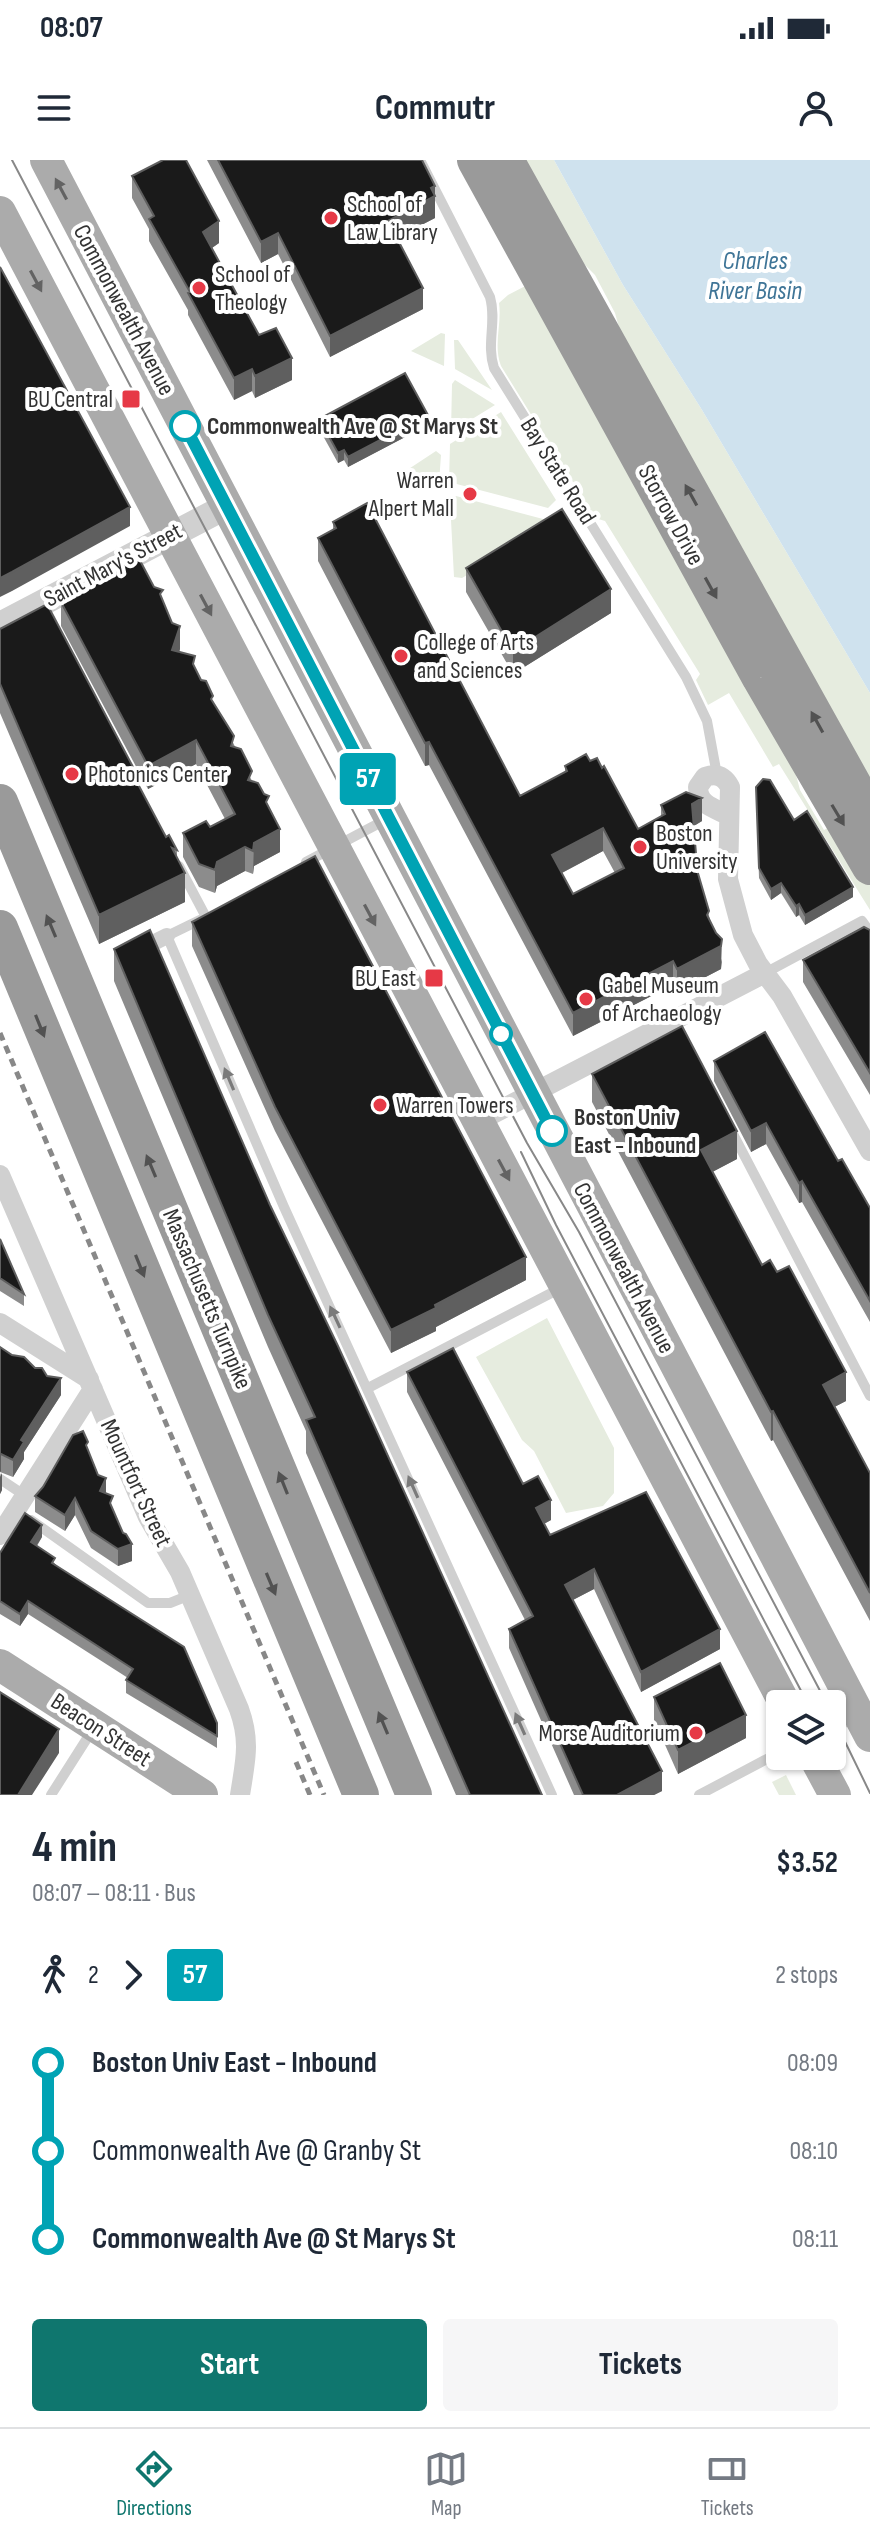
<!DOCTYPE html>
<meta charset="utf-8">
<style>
body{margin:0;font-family:"Sofia Sans Condensed",sans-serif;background:#f6f6f7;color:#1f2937;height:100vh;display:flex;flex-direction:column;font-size:30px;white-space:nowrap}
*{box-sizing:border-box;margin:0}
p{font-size:26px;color:#747a83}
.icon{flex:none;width:44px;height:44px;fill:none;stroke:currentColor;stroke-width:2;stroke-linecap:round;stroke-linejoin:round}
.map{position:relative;height:1635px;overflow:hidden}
.panel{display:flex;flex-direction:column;background:#fff;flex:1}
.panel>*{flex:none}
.badge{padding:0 16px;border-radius:6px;font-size:28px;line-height:52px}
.buttons{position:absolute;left:766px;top:1530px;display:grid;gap:16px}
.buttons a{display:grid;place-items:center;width:80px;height:80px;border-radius:8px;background:#fff;box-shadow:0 2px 6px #0004;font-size:40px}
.map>.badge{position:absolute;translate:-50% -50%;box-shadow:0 0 0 4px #fff}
.legs{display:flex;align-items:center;gap:12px;height:88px;padding:0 32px;font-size:26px}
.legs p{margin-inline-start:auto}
.head{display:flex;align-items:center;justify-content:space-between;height:136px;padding:0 32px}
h1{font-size:44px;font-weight:700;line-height:60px}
.button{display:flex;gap:16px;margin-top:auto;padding:16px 32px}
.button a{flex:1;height:92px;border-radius:8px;background:#0f766e;color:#fff;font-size:32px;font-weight:700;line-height:92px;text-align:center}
.button a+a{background:#f6f6f7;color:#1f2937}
ul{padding:0 32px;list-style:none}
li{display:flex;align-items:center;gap:28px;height:88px;font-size:30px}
li i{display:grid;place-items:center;width:12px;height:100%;margin:0 10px;background:currentColor}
li i::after{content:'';width:20px;height:20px;margin:-10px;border:6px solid;border-radius:50%;background:#fff}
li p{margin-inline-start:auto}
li:first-child i{background:linear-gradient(#0000 50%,currentColor 0)}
li:last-child i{background:linear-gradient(currentColor 50%,#0000 0)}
.status{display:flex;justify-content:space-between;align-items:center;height:56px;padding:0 40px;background:#fff;direction:ltr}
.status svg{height:22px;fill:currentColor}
header{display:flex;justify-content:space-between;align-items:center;height:104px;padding:0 32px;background:#fff;font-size:36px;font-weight:700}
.menu{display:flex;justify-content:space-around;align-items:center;height:112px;border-top:2px solid #e0e1e3;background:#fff;font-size:22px;color:#747a83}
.menu a{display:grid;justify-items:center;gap:4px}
.menu .active{color:#0f766e}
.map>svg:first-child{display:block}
</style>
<div class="status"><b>08:07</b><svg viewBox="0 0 49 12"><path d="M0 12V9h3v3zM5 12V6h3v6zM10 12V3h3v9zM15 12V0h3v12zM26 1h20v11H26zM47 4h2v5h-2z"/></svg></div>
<header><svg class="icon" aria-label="menu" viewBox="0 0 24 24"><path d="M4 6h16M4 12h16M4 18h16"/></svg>Commutr<svg class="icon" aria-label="person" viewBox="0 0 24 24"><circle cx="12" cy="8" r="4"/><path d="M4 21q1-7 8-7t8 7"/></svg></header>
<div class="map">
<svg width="870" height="1635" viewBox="0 0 870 1635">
<rect width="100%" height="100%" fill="#fff"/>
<path fill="#e6ecdf" d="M522,0H554L623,125L702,250L870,533V627L625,189L615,153L595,115L573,93Z
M531,123L791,596L800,630L824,670L833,665L870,722V750L779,604L773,607L729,533L708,545L696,520L700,514L605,361L595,358L501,206C493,185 502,164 499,143L508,135Z
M441,173L445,174L444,206L411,191Z
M454,180H458L492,230L455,209Z
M455,220L495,245L451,272L452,224Z
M501,252L556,340L548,348L449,322L450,284Z
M436,291L441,295L439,323L400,322L395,318Z
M456,336L543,359L546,368L462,418L454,417L450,341Z
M547,1158L614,1288V1333L603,1346L566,1353L534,1291L522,1280L476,1197Z
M786,1615L796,1635H779L772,1622Z"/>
<path fill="#cfe2ee" d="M554,0H870V533L702,250L623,125Z"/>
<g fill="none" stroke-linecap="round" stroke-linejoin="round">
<path stroke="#d0d0d0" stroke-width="10" d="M420,0L490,137C497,161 486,184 494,208L686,517L707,561L717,615
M306,702L387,659
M179,706L206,757
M204,758L167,776L284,1047L552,1635
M765,813L862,761L870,772
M732,972L870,1236
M368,1228L561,1128
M0,1319L24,1335
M31,1360L148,1443H170L190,1435
M51,1635L93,1569
M699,1635L780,1592"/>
<path stroke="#d0d0d0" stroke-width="16" d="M137,791L167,776"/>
<path stroke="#d0d0d0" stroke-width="20" d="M728,655C714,648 698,645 698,627L705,617C717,613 724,616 730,627L728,719L743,775L758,804L782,836L870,991
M479,961L765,813
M0,1015L148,1357L180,1412L239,1549C251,1582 245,1602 240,1635
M0,1163L89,1219
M0,1375L93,1229
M832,1564L856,1550"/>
<path stroke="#d0d0d0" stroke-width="26" d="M0,465L227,346"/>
<path stroke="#ababab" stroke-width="32" d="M46,0L870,1576
M0,52L785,1544
M0,1505L202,1635
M814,1596L835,1635"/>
<path stroke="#9a9a9a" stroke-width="36" d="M475,0L760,518L870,707
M506,0L870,654
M0,642L414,1635
M0,768L361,1635"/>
<path stroke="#888" stroke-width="2" d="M12,0L527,983L579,1072L827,1544
M521,992L556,1065L808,1544
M832,1555L870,1633"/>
<path stroke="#888" stroke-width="5" stroke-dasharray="8 6" stroke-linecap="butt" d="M0,873L324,1635
M296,1602L310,1635"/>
</g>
<path fill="#8c8c8c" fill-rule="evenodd" d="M207,0H422L435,26V58L397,78L423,149L330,197L278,94L261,103Z
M132,16L219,83L212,88L259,175L292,220L255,238L252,231L234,240L188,155V150L149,81V69L132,38Z
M325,256L428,265L348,307L344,300L338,303L322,274V264L325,263Z
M333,362L520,636L565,612V606L590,601L638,669L661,657V645L702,661L694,666L696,710L722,802L721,809L677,832L673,825L573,876L429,605L425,606L318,401V378L333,370ZM603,691L615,713L573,734L562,713Z
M466,408L611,453L513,514L466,432Z
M111,414L163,442L180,489L179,492L195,510L213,542L252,621L269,648L280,692L254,706L253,714L245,711L217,726L215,733L199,727L183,697V673L210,667L225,659L196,604L148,629L61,466V442Z
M0,469L133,615L166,677L177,690V698L185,742L99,784L0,553Z
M756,627L794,660L853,737L805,765L799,755L796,757L781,733L771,740L759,718Z
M192,762L526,1120L436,1167V1171L391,1193L275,971L192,786Z
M870,770V935L803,822V800Z
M114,789L270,1045L542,1635H456L306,1293V1271L268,1187L114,821Z
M714,901L838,1001L870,1048V1162L802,1042L799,1043L766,984L751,992L714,921Z
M592,914L737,999L712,1012L762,1105L846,1241L834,1247L870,1313V1461L773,1280L771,1281L592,942Z
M0,1079L24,1134V1146L0,1131Z
M0,1187L47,1216L61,1235L24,1292V1299L13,1317L0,1312L2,1330L0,1334Z
M407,1212L523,1324L551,1360L544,1364L550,1375L720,1489L641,1532L594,1429L573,1440L662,1631L654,1635H574L509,1488V1469L525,1460L407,1232Z
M88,1290L113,1350L132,1401L118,1406L91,1388L75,1355L65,1371L35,1352V1336L43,1327Z
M42,1377L37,1386L217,1563V1588L126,1533V1520L128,1518L28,1454L20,1466L0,1454V1393Z
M654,1537L746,1578L678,1614L654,1560Z"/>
<path fill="#5f5f5f" d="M435,26V58L388,82V61Z
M219,61V83L203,94V72Z
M278,73V94L261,103V82Z
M423,128V149L330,197V176Z
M292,198V220L255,238V216Z
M252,209V231L234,240V218Z
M428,255V265L348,307V297Z
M344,290V300L338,303V293Z
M130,347V366L12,431L0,437V418Z
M611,429V453L513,514V491Z
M180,466V489L172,513V490Z
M196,580V604L148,629V606Z
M429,582V605L425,606V583Z
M702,638V661L692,667V644Z
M603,668V691L552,718V695Z
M280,669V692L254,706L253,714L254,683Z
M245,687V711L217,726L215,733V710L217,702Z
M696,694V717L688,705Z
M185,713V742L99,784V755Z
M781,723V733L771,740V729Z
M853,727V737L805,765V755Z
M799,744V755L796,757V746Z
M722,779L721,809L677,832V809Z
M673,801V825L573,876V853Z
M766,963V984L751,992V971Z
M737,971V999L701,1018V990Z
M802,1021V1042L799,1043V1023Z
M526,1097V1120L436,1167V1171L391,1193V1170L435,1145Z
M846,1212V1241L823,1253V1225Z
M61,1218V1235L24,1292V1299L13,1317V1300L21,1280Z
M773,1251V1280L771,1281V1252Z
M1,1294V1311L0,1312V1295Z
M2,1313V1330L0,1334V1317Z
M106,1318V1335L100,1331Z
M75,1338V1355L65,1371V1355Z
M551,1340V1360L536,1368V1348Z
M42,1365V1377L31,1394V1382Z
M132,1384V1401L118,1406V1389Z
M594,1409V1429L565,1444V1425Z
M28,1441V1454L20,1466V1454Z
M720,1469V1489L641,1532V1512Z
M746,1555V1578L678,1614V1590Z
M59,1569V1593L32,1635H18Z
M662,1611V1631L654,1635H617Z"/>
<path fill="#1a1a1a" stroke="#5f5f5f" stroke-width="2" fill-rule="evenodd" d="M163,0H186L219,61L203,72L259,175L276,168L292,198L255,216L252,209L234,218L188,133L190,132L149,59L154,56L132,16Z
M218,0H422L435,26L431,28L435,36L388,61L423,128L330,176L278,73L261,82Z
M0,107L130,347L12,412L0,418Z
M405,213L428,255L348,297L344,290L338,293L322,264L328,261L325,256Z
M367,343L520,636L567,611L565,606L586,594L590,601L597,598L602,608L604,606L638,669L665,654L661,645L686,632L702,638L692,644L696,694L688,705L697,710L709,751L707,755L716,773L722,779L721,786L677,809L673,801L573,853L429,582L425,583L318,378L336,368L333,362ZM603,668L624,708L573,734L552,695Z
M562,349L611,429L513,491L466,408Z
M136,393L154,427L163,430L160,434L172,463L180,466L172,490L195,496L193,504L201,520L206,521L213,536L211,539L234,576L231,586L241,589L252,611L248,620L258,623L264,634L269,636L266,642L280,669L254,683L253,691L245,687L217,702L215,710L199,704L183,673L206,661L210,667L235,654L196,580L148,606L61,442L81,430L83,426L111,414L114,406L121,408L130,403Z
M47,444L133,607L130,609L166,677L169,675L177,690L172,688L185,713L99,755L0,524V469Z
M763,619L770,620L794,660L807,651L853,727L805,755L799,744L796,746L781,723L771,729L759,708L756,627Z
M315,696L526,1097L435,1145L436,1148L391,1170L275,947L192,762Z
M864,767L870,770V913L803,800Z
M150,770L270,1045L338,1186L542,1635H470L306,1260L315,1257L268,1155L114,789Z
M682,866L737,971L701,990L762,1105L770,1100L777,1112L789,1106L846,1212L823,1225L870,1313V1433L773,1251L771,1252L592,914Z
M765,872L838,1001L842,999L870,1048V1141L802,1021L799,1023L766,963L751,971L714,901Z
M0,1079L24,1134L0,1118Z
M0,1187L12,1195L24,1197L35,1208H42L47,1216L61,1218L21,1280L24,1282L13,1300L1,1294L0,1295Z
M453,1188L523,1324L538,1316L551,1340L536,1348L550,1375L646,1332L720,1469L641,1512L594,1409L565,1425L662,1611L617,1635H583L509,1469L533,1456L407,1212Z
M83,1271L88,1282L86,1285L98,1315L106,1318L100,1331L113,1336L110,1343L123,1373L126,1374L132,1384L118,1389L91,1371L75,1338L65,1355L35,1336L43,1327L73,1275Z
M25,1353L42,1365L31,1382L55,1398L52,1403L184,1487L217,1563V1576L126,1520L133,1509L28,1441L20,1454L0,1441V1393Z
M720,1503L746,1555L678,1590L654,1537Z
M0,1532L59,1569L18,1635H0Z"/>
<defs><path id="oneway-solid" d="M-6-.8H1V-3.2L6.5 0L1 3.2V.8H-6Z" transform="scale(2)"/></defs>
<g fill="#636363">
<use href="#oneway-solid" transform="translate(61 29) rotate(-118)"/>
<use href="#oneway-solid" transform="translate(36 121) rotate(62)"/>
<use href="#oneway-solid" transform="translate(206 445) rotate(62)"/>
<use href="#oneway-solid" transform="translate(370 755) rotate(62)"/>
<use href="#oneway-solid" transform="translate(504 1010) rotate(62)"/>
</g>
<g fill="#525252">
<use href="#oneway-solid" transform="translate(691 335) rotate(-119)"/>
<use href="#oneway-solid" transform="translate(711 428) rotate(61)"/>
<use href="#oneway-solid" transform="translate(817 562) rotate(-119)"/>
<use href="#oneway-solid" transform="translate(838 655) rotate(59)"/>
<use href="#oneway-solid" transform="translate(51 766) rotate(-113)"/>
<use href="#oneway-solid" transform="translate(40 866) rotate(68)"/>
<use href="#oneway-solid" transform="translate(151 1006) rotate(-113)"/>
<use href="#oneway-solid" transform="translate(140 1106) rotate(68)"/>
<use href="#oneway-solid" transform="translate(283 1323) rotate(-112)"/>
<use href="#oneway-solid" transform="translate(271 1424) rotate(67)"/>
<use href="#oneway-solid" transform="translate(383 1563) rotate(-113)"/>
</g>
<g fill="#7a7a7a">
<use href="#oneway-solid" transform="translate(229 919) rotate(-113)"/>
<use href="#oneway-solid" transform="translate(335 1157) rotate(-115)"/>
<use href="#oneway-solid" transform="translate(413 1327) rotate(-114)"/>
<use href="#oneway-solid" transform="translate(520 1564) rotate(-114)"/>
</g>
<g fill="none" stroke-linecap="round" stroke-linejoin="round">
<g stroke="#fff" stroke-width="18">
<path id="line-1" d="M185,266L552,971"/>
</g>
<use href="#line-1" stroke="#00a3b4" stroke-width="12"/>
</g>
<g fill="#e63946" stroke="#fff" stroke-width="3">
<circle cx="331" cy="58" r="8"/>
<circle cx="199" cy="128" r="8"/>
<rect x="121" y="229" width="20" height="20" rx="4"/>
<circle cx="470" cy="334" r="8"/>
<circle cx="401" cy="496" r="8"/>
<circle cx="72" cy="614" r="8"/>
<circle cx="640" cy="687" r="8"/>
<rect x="424" y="808" width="20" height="20" rx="4"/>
<circle cx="586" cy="839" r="8"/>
<circle cx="380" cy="945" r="8"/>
<circle cx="696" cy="1573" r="8"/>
</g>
<g fill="#fff" stroke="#00a3b4" stroke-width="4">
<circle cx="185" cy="266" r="14"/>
<circle cx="501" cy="874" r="10"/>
<circle cx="552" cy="971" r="14"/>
</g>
<g text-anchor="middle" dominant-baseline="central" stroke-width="8" stroke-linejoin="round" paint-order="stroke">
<g font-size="24" fill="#333" stroke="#fff" text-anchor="start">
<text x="347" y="44">School of<tspan x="347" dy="28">Law Library</tspan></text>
<text x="215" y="114">School of<tspan x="215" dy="28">Theology</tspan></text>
<text x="113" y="239" text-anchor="end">BU Central</text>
<text x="454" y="320" text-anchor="end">Warren<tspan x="454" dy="28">Alpert Mall</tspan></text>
<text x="417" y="482">College of Arts<tspan x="417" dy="28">and Sciences</tspan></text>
<text x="88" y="614">Photonics Center</text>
<text x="656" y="673">Boston<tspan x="656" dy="28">University</tspan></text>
<text x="416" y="818" text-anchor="end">BU East</text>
<text x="602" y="825">Gabel Museum<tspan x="602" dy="28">of Archaeology</tspan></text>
<text x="396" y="945">Warren Towers</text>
<text x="680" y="1573" text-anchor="end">Morse Auditorium</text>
</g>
<g font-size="24" fill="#333" stroke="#fff">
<text transform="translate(124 150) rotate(62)">Commonwealth Avenue</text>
<text transform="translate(558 311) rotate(58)">Bay State Road</text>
<text transform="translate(671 355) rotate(61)">Storrow Drive</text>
<text transform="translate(113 405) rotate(-28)">Saint Mary's Street</text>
<text transform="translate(624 1108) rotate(62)">Commonwealth Avenue</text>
<text transform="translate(207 1139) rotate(67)">Massachusetts Turnpike</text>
<text transform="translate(136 1323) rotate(65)">Mountfort Street</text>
<text transform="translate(101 1570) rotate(33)">Beacon Street</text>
</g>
<g font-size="24" font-weight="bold" fill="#333" stroke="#fff" text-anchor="start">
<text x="207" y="266">Commonwealth Ave @ St Marys St</text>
<text x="574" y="957">Boston Univ<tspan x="574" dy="28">East - Inbound</tspan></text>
</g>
<g font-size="26" font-style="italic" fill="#3f7597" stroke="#fff">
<text x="755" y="101">Charles<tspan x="755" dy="30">River Basin</tspan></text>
</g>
</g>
</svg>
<div class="buttons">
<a><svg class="icon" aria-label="layers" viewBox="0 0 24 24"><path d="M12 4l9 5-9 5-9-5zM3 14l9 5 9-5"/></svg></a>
</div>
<b class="badge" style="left:368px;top:619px;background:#00a3b4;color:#fff">57</b>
</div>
<section class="panel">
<div class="head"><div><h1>4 min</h1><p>08:07 – 08:11 · Bus</p></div><b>$3.52</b></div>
<div class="legs"><svg class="icon" aria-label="walk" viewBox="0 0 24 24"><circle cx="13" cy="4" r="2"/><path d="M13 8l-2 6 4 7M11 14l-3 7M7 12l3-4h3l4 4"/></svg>2<svg class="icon" aria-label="forward" viewBox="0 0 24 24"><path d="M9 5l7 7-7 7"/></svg><b class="badge" style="background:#00a3b4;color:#fff">57</b><p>2 stops</p></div>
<ul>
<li><i style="color:#00a3b4"></i><b>Boston Univ East - Inbound</b><p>08:09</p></li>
<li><i style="color:#00a3b4"></i><span>Commonwealth Ave @ Granby St</span><p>08:10</p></li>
<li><i style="color:#00a3b4"></i><b>Commonwealth Ave @ St Marys St</b><p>08:11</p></li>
</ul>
<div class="button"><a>Start</a><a>Tickets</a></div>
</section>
<nav class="menu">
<a class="active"><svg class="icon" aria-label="directions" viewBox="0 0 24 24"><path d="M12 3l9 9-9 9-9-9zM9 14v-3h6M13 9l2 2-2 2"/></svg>Directions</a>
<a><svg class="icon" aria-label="map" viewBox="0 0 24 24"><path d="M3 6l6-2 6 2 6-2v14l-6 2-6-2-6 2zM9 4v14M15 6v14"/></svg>Map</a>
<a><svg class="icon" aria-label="tickets" viewBox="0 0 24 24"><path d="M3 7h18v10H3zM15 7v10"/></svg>Tickets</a>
</nav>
